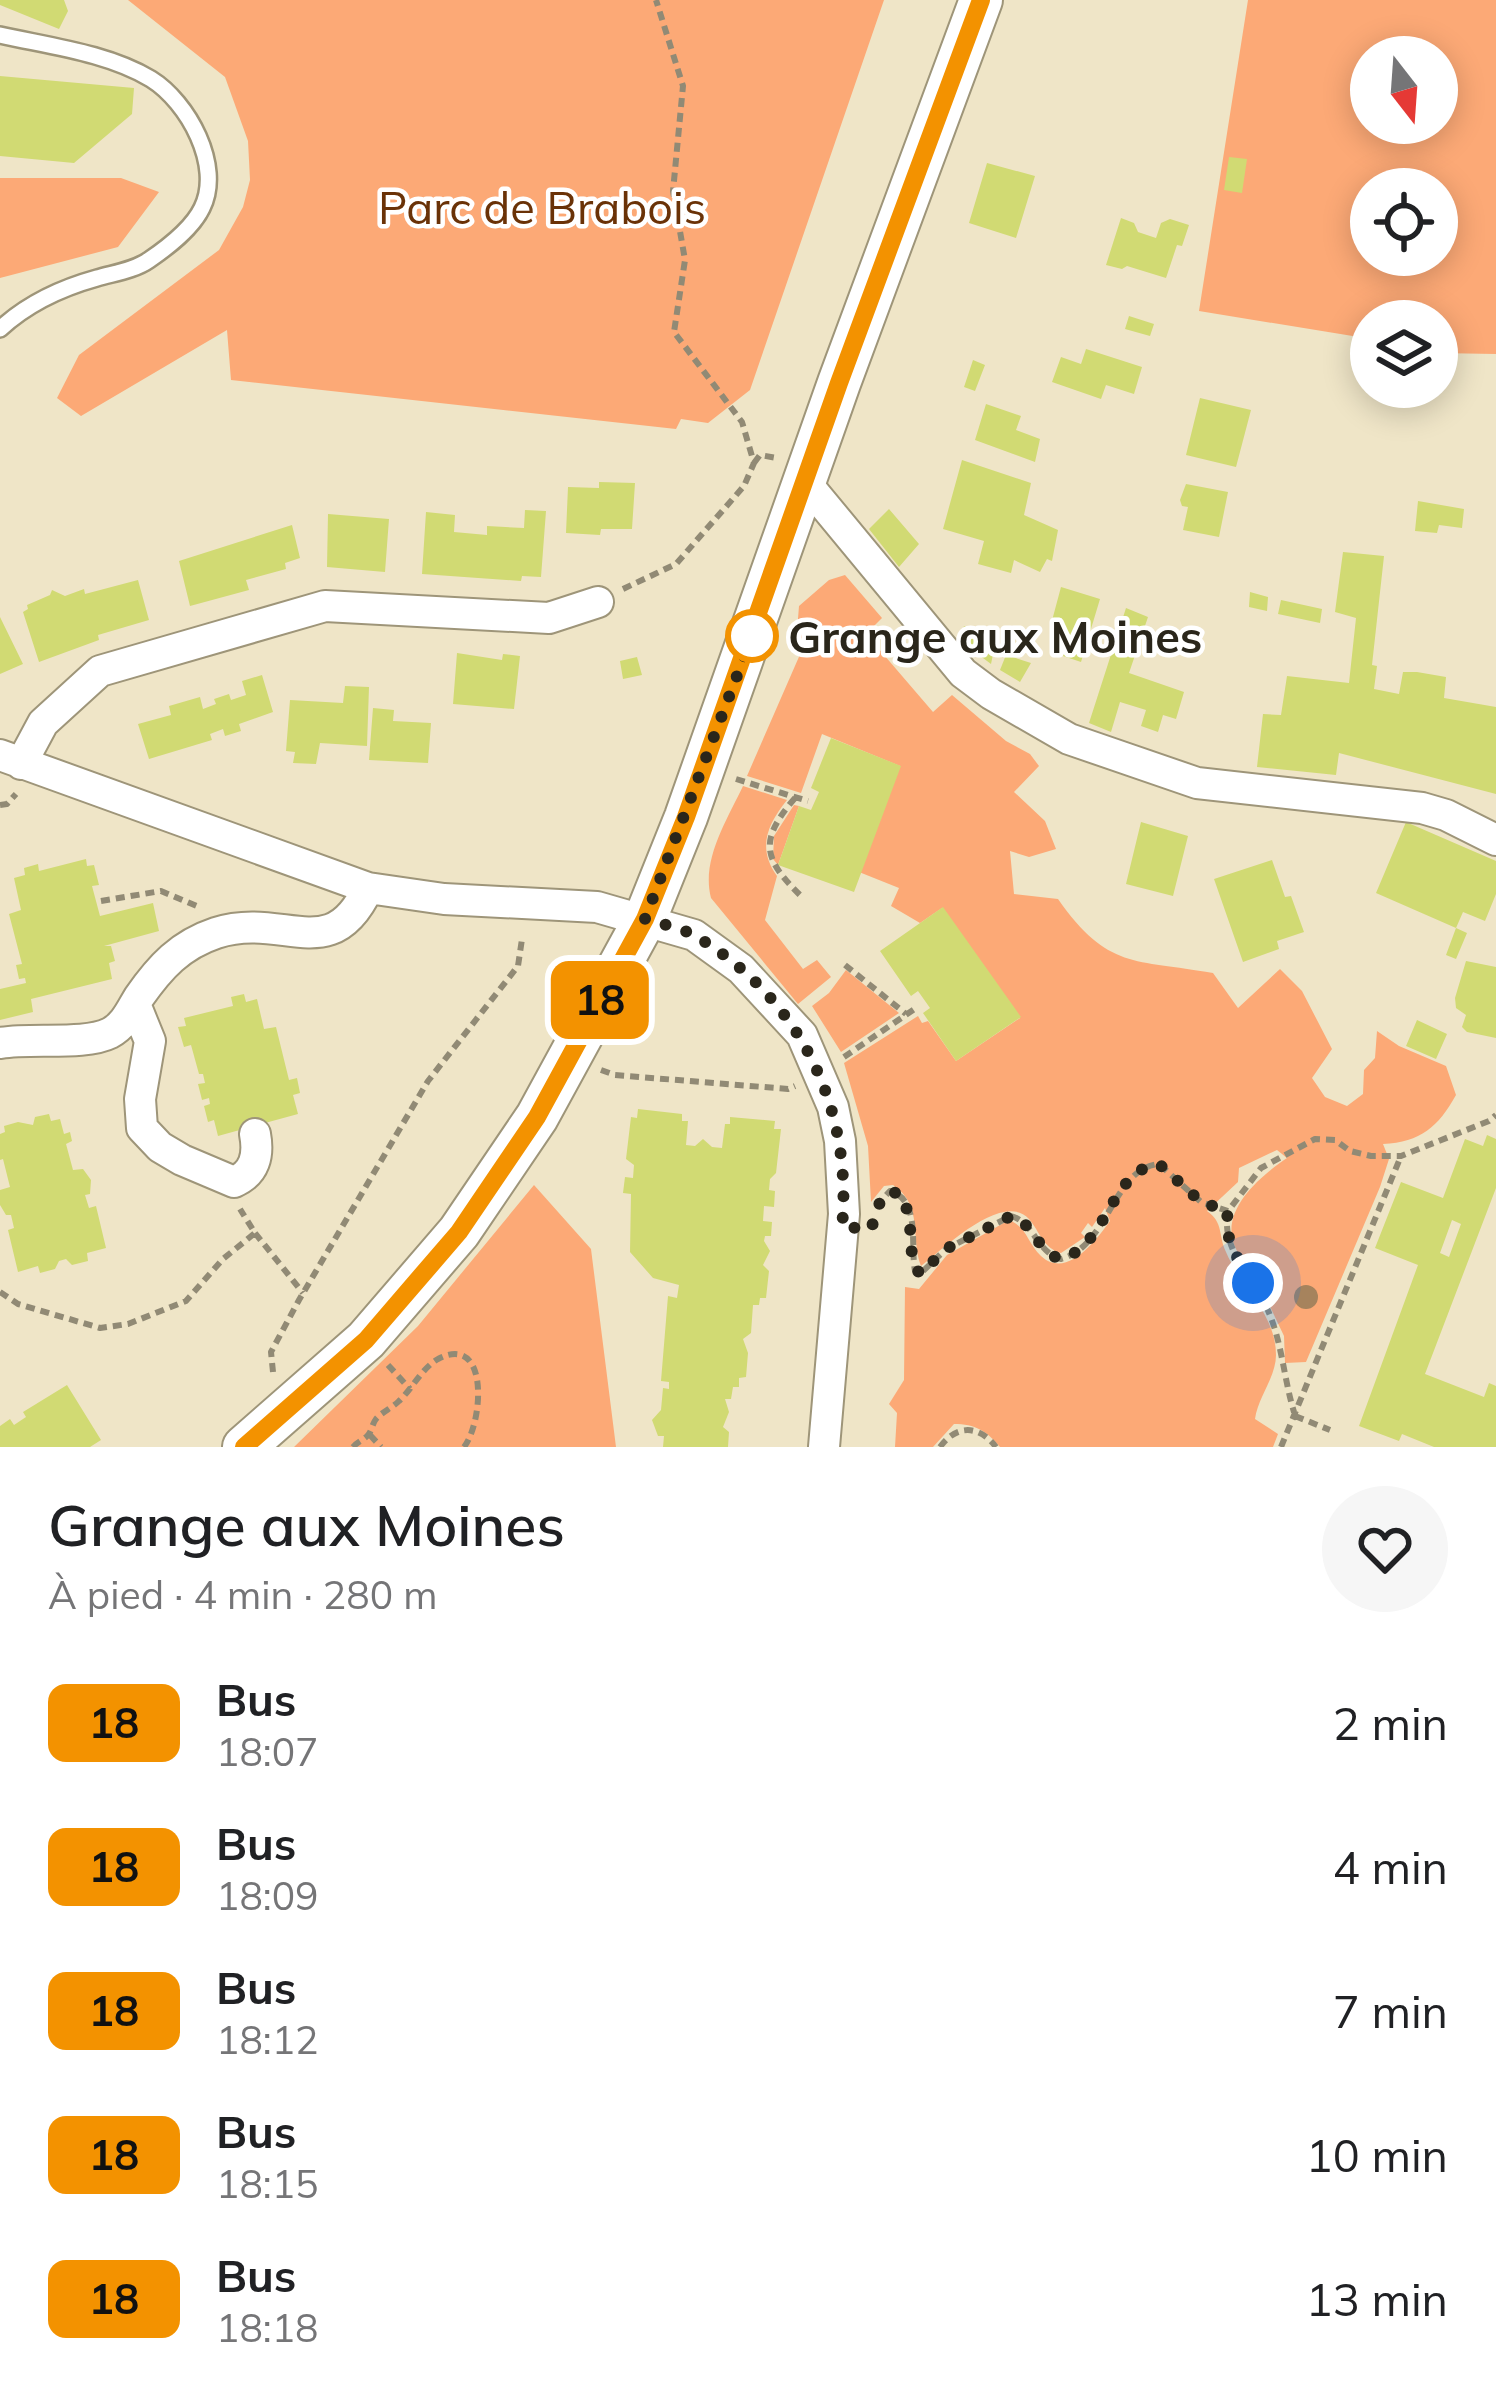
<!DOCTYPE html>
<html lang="fr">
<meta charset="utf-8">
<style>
body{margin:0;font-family:Mulish,sans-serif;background:#f6f6f6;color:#202124;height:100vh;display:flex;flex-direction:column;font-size:45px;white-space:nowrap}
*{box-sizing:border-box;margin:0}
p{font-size:39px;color:#757577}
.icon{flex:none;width:66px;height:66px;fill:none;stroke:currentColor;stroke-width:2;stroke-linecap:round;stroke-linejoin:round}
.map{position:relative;height:1447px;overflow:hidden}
.panel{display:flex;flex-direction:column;background:#fff;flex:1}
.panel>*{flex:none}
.badge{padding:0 24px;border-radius:18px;font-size:42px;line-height:78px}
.needle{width:78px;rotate:163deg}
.buttons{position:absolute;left:1350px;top:36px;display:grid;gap:24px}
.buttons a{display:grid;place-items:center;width:108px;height:108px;border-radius:50%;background:#fff;box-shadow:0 6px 30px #0003;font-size:60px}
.you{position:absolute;width:60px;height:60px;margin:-30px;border:9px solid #fff;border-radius:50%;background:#1a73e8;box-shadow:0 0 0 18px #1a73e833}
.map>.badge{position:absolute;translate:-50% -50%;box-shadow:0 0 0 6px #fff}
.round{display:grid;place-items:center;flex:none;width:126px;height:126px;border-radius:63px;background:#f6f6f6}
.head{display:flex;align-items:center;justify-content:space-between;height:204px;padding:0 48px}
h1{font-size:57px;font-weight:600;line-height:90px}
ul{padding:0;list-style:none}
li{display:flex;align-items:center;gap:36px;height:144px;padding:0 48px}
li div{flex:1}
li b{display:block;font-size:45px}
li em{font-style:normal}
li .badge{min-width:132px;font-weight:700;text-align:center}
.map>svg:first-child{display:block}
</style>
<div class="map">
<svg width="1496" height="1447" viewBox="0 0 1496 1447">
<rect width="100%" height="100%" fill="#efe5c7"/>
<path fill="#fca976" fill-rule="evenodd" d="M128,0H884L750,390L708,423L681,419L676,429L231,380L227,330L81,416L57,398L79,355L219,250L243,207L250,180L248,141L225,77Z
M1248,0H1496V354L1437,353V321H1371V339L1199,311ZM1371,57H1437V123H1371ZM1371,189H1437V255H1371Z
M0,178H121L159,192L118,247L0,278Z
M845,575L882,618L866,634L933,712L952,695L1006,741L1030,754L1039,766L1014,792L1045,821L1056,849L1029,857L1010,851L1014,894L1058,899C1108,970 1134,959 1213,973L1238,1008L1280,969L1302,991L1332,1049L1312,1078L1325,1097L1347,1106L1363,1094L1364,1070L1375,1058L1377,1031L1399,1046L1446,1066L1456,1095C1438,1127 1421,1142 1383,1144L1389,1159L1380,1187L1306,1362L1285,1363L1284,1336L1258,1281L1261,1278C1254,1267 1244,1265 1237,1251C1216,1213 1259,1177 1287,1158L1277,1150L1239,1168L1238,1182L1207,1211C1224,1223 1218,1235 1226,1252C1241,1287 1276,1314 1276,1355C1276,1377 1258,1397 1255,1419L1278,1434L1273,1447H1000C987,1431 975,1424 954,1424L933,1447H895L897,1413L889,1404L904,1380L905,1287L919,1289L947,1255L1009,1220C1027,1227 1028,1244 1041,1256C1067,1280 1096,1240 1110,1221L1105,1208L1092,1227L1088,1223L1081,1233L1085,1237L1061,1253C1043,1248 1040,1232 1029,1219C1003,1190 942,1250 921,1266C910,1238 924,1206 893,1185L884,1186L871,1202L868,1146L844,1063L918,1016L922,1023L928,1021L956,1061L1020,1018L942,908L920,923L891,906L899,888L859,872L900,766L822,734L801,793L747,776L805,643L797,631L799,606L829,580Z
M743,786L787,800C767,825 757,848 777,876L765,920L803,969L817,960L831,977L798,1004L711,898C701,860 727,820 743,786Z
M794,805L799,806L778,865L773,859L774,836Z
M846,970L899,1013L841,1052L812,1006L829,993Z
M534,1185L591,1249L616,1447H294L418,1326Z"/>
<path fill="#d1da73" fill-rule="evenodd" d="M0,0H64L68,11L59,29L0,5Z
M0,76L134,88L132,114L74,163L0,156Z
M1229,157L1247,159L1242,193L1224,190Z
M987,163L1035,176L1016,238L969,223Z
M1121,218L1134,223L1138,232L1156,238L1161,223L1170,219L1189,225L1182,246L1177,245L1166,278L1127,266L1122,269L1106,265Z
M1129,316L1154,324L1150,336L1125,329Z
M1086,349L1142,367L1134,394L1106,385L1101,399L1052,382L1061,357L1081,364Z
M973,360L985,365L975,391L964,387Z
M1200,398L1251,410L1236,467L1186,455Z
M986,404L1021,416L1016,430L1040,439L1035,462L975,440Z
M962,460L1031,483L1024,515L1058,530L1052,561L1047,559L1040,572L1014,560L1011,573L978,564L984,541L943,529Z
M599,482L635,483L632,529H601L600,535L566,533L568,487L599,488Z
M1186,484L1228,492L1219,537L1183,530L1188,507L1182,506L1180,500Z
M1418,501L1464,509L1462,528L1439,525L1437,533L1415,531Z
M889,509L919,544L899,567L869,529Z
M525,510L546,511L541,577L522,576L521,581L422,574L426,512L455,515L454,532L487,535V526L524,528Z
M328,514L389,519L385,572L327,567Z
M292,525L300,558L285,563L286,569L246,580L249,590L190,606L179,561Z
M1343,552L1384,556L1372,665L1377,666L1374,689L1399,694L1403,672H1417L1446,677L1444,698L1496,707V794L1339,753L1336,775L1257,767L1263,714L1281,715L1287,676L1349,683L1356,618L1335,612Z
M138,580L149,620L98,635L99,640L39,662L23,612L28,609L27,605L50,595L52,590L65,596L84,589L85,594Z
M1061,587L1100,599L1081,662L1063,656L1070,634L1050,628Z
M1250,592L1268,597L1267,611L1249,607Z
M1281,600L1322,609L1320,623L1278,614Z
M1126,608L1148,617L1129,673L1184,692L1176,719L1163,715L1158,732L1141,726L1146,710L1120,702L1111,732L1089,723Z
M0,617L23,664L0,674Z
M964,626L997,635L991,664L959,640Z
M457,653L502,660L503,654L520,656L514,709L453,704Z
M1006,655L1031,663L1020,682L1000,670Z
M637,657L642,675L623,679L620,661Z
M262,675L273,712L239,724L241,731L225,736L223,729L210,734L212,740L149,759L138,724L171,715L169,706L200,697L203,709L216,704L214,699L229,694L231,700L246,695L242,681Z
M345,686L369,687L367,746L320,743L316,764L293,763L295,752L286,751L290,700L343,703Z
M373,708L394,710L393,721L431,723L428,763L369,760Z
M831,738L901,766L854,892L778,865L799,806L811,810L819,792L811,788Z
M1141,822L1188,836L1173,896L1126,884Z
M1406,822L1496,861V894L1485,921L1463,912L1456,928L1376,893Z
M86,859L87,866L94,865L99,885L92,886L100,916L153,903L159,931L104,946H111L115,961L109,963L112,979L31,999L33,1012L0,1020V989L26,983L25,978L19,979L16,965L22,964L9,914L21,910L14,878L25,875L24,868L38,864L39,871Z
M1272,860L1285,897L1291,896L1304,932L1277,941L1279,949L1243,962L1214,879Z
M943,907L1021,1017L956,1061L923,1013L930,1008L918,991L911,996L880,951Z
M1456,928L1467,933L1456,959L1446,955Z
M1466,961L1496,967V1038L1467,1032L1462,1027L1466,1015L1456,1008L1455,998Z
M244,994L246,1002L257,999L264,1029L276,1027L289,1080L297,1078L300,1093L293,1095L298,1114L218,1136L214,1120L208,1122L204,1106L210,1104L209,1098L202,1100L198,1084L205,1083L203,1074H199L191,1045L184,1047L178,1027L186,1026L184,1018L233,1006L231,997Z
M1417,1020L1447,1034L1436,1059L1406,1046Z
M638,1109L682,1114V1121H688L686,1145L695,1146L703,1139L712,1147L722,1148L725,1124H730V1117L775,1121L774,1129H781L776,1173L770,1179L769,1190L775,1191L774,1207L764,1206L763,1221L772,1222L771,1236H765L764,1241L770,1251L763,1265L769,1271L766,1298H760L759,1305H753L751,1333L743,1339L748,1353L746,1377L739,1378V1387H733L731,1399H725L729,1412L723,1427L729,1432L728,1447H663L664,1436H658L652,1420L661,1410L663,1388L669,1389V1382L661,1381L668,1296L677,1298L679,1285L653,1278L630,1252L631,1194L623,1193L625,1177L633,1178L634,1165L626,1159L631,1117L637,1118Z
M49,1114L51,1121L60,1119L64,1134L70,1132L72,1141L66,1144L73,1170L83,1169L91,1180L90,1194L85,1195L89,1208L96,1206L106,1248L87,1253L88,1261L72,1265L66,1259L59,1261L55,1269L40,1273L38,1266L18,1272L8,1230L14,1228L11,1215H6L0,1205V1190L10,1187L3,1159L0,1160V1134L5,1132L4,1126L18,1122L33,1125L35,1117Z
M1487,1135L1496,1139V1188L1425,1374L1484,1397L1489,1383L1496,1386V1447H1434L1402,1434L1399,1441L1359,1426L1418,1265L1375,1248L1401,1182L1443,1198L1465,1139L1483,1146ZM1452,1220L1461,1224L1449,1257L1440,1253Z
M67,1385L101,1440L90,1447H0V1426L10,1419L14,1425L26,1417L23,1412Z"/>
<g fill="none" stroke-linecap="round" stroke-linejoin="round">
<g stroke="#9e9579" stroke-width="20">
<path id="lane" d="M0,35C49,46 108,53 151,79C188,102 223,166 202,208C192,229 168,247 149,260C135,270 114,273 97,278C61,288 28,303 0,329"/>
</g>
<g stroke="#9e9579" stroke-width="34">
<path id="street" d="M806,483L963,673L991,694L1069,739L1197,783L1422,808L1446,815L1496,840
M0,755L368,888L444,899L597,907L694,935L741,969L802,1035L833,1107L840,1141L844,1214L824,1447
M21,764L43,723L100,671L325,606L549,618L598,602
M135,1004L150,1041L140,1099L142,1128L160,1147L182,1160L234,1182C255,1173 259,1155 255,1134
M0,1043C31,1037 84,1046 110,1033C125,1025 131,1010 139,997C160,967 180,945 216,933C284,911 331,968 368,888"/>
</g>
<g stroke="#9e9579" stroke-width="46">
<path id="secondary" d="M244,1447L366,1340L459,1232L537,1117L645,919L686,817L839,383L981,0"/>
</g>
<path stroke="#918a75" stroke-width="6" stroke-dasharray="9 6" stroke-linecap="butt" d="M754,463L760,455L777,458
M623,589L676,564L744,486L754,463L742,422L674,332L685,260L673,191L683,86L656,0
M736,779L808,801
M795,798C758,841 763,859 802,897
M0,805L7,804L16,794
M101,901L161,891L199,907
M845,965L906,1014
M844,1057L916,1008
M601,1070L615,1075L788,1089L795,1086
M876,1206L890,1191C921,1200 910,1245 915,1271L920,1274L946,1249L1011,1216C1034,1222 1037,1253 1061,1259C1109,1246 1113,1168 1159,1164L1201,1202L1228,1211L1261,1168L1315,1139L1335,1140L1350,1151L1371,1156H1401L1489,1121L1496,1115
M1228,1211C1221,1248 1249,1273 1265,1304C1282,1338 1283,1376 1294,1412
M255,1233L303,1293
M0,1292L18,1304L100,1328L128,1324L186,1301L223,1259L255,1233L240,1209
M388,1365L410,1389
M273,1372L271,1352L299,1300L428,1081L518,966L522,939
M1295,1416L1330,1430
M370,1435L381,1447
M353,1447C357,1442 364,1440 368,1435C372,1431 372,1424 376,1419C382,1412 392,1408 399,1401C412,1389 422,1368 438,1359C490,1332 483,1423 464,1447
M940,1447C957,1424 979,1425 996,1447
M1281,1447L1401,1156"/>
<use href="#lane" stroke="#fff" stroke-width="15"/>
<use href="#street" stroke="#fff" stroke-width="30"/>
<use href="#secondary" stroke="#fff" stroke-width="42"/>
</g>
<circle fill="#a6835d" cx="1306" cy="1297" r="12"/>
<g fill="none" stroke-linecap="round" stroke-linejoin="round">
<g stroke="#fff" stroke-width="27">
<path id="line" d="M244,1447L366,1340L459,1232L537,1117L645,919L686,817L839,383L981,0"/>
</g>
<use href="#line" stroke="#f39200" stroke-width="18"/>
<path stroke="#2a261b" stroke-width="12" stroke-dasharray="0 21.6" d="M752,636L645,919C662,924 682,928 697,937C801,999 853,1109 842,1227L871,1229L882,1196L898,1192C919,1220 903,1251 920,1274L946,1249L1011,1216C1034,1222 1037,1253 1061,1259C1108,1246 1111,1169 1159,1164L1201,1202L1228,1211C1223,1240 1238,1259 1253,1283"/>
</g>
<circle fill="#fff" stroke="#f39200" stroke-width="6" cx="752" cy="636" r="24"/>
<g text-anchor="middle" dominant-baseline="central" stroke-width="9" stroke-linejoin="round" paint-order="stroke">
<g font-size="45" fill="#6a3207" stroke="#fff">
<text x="542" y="207">Parc de Brabois</text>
</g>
<g font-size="45" font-weight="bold" fill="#2a261b" stroke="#fff" text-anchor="start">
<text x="788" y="636">Grange aux Moines</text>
</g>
</g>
</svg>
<div class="buttons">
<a><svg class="needle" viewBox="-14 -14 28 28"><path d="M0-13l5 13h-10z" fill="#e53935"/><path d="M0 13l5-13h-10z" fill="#757577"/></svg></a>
<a><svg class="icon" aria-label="locate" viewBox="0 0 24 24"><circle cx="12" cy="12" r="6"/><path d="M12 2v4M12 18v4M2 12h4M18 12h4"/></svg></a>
<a><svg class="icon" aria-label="layers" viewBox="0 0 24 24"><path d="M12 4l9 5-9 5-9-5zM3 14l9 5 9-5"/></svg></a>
</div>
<div class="you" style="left:1253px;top:1283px"></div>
<b class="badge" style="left:600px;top:1000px;background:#f39200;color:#111">18</b>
</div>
<section class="panel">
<div class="head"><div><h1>Grange aux Moines</h1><p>À pied · 4 min · 280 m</p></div><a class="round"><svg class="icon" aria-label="heart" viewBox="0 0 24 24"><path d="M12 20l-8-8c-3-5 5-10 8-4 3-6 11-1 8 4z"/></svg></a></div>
<ul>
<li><span class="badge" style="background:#f39200;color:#111">18</span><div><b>Bus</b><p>18:07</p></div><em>2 min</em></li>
<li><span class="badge" style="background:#f39200;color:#111">18</span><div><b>Bus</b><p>18:09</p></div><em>4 min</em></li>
<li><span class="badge" style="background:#f39200;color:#111">18</span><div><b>Bus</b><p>18:12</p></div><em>7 min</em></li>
<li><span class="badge" style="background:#f39200;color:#111">18</span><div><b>Bus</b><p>18:15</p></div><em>10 min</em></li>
<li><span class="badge" style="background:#f39200;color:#111">18</span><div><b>Bus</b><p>18:18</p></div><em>13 min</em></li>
</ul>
</section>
